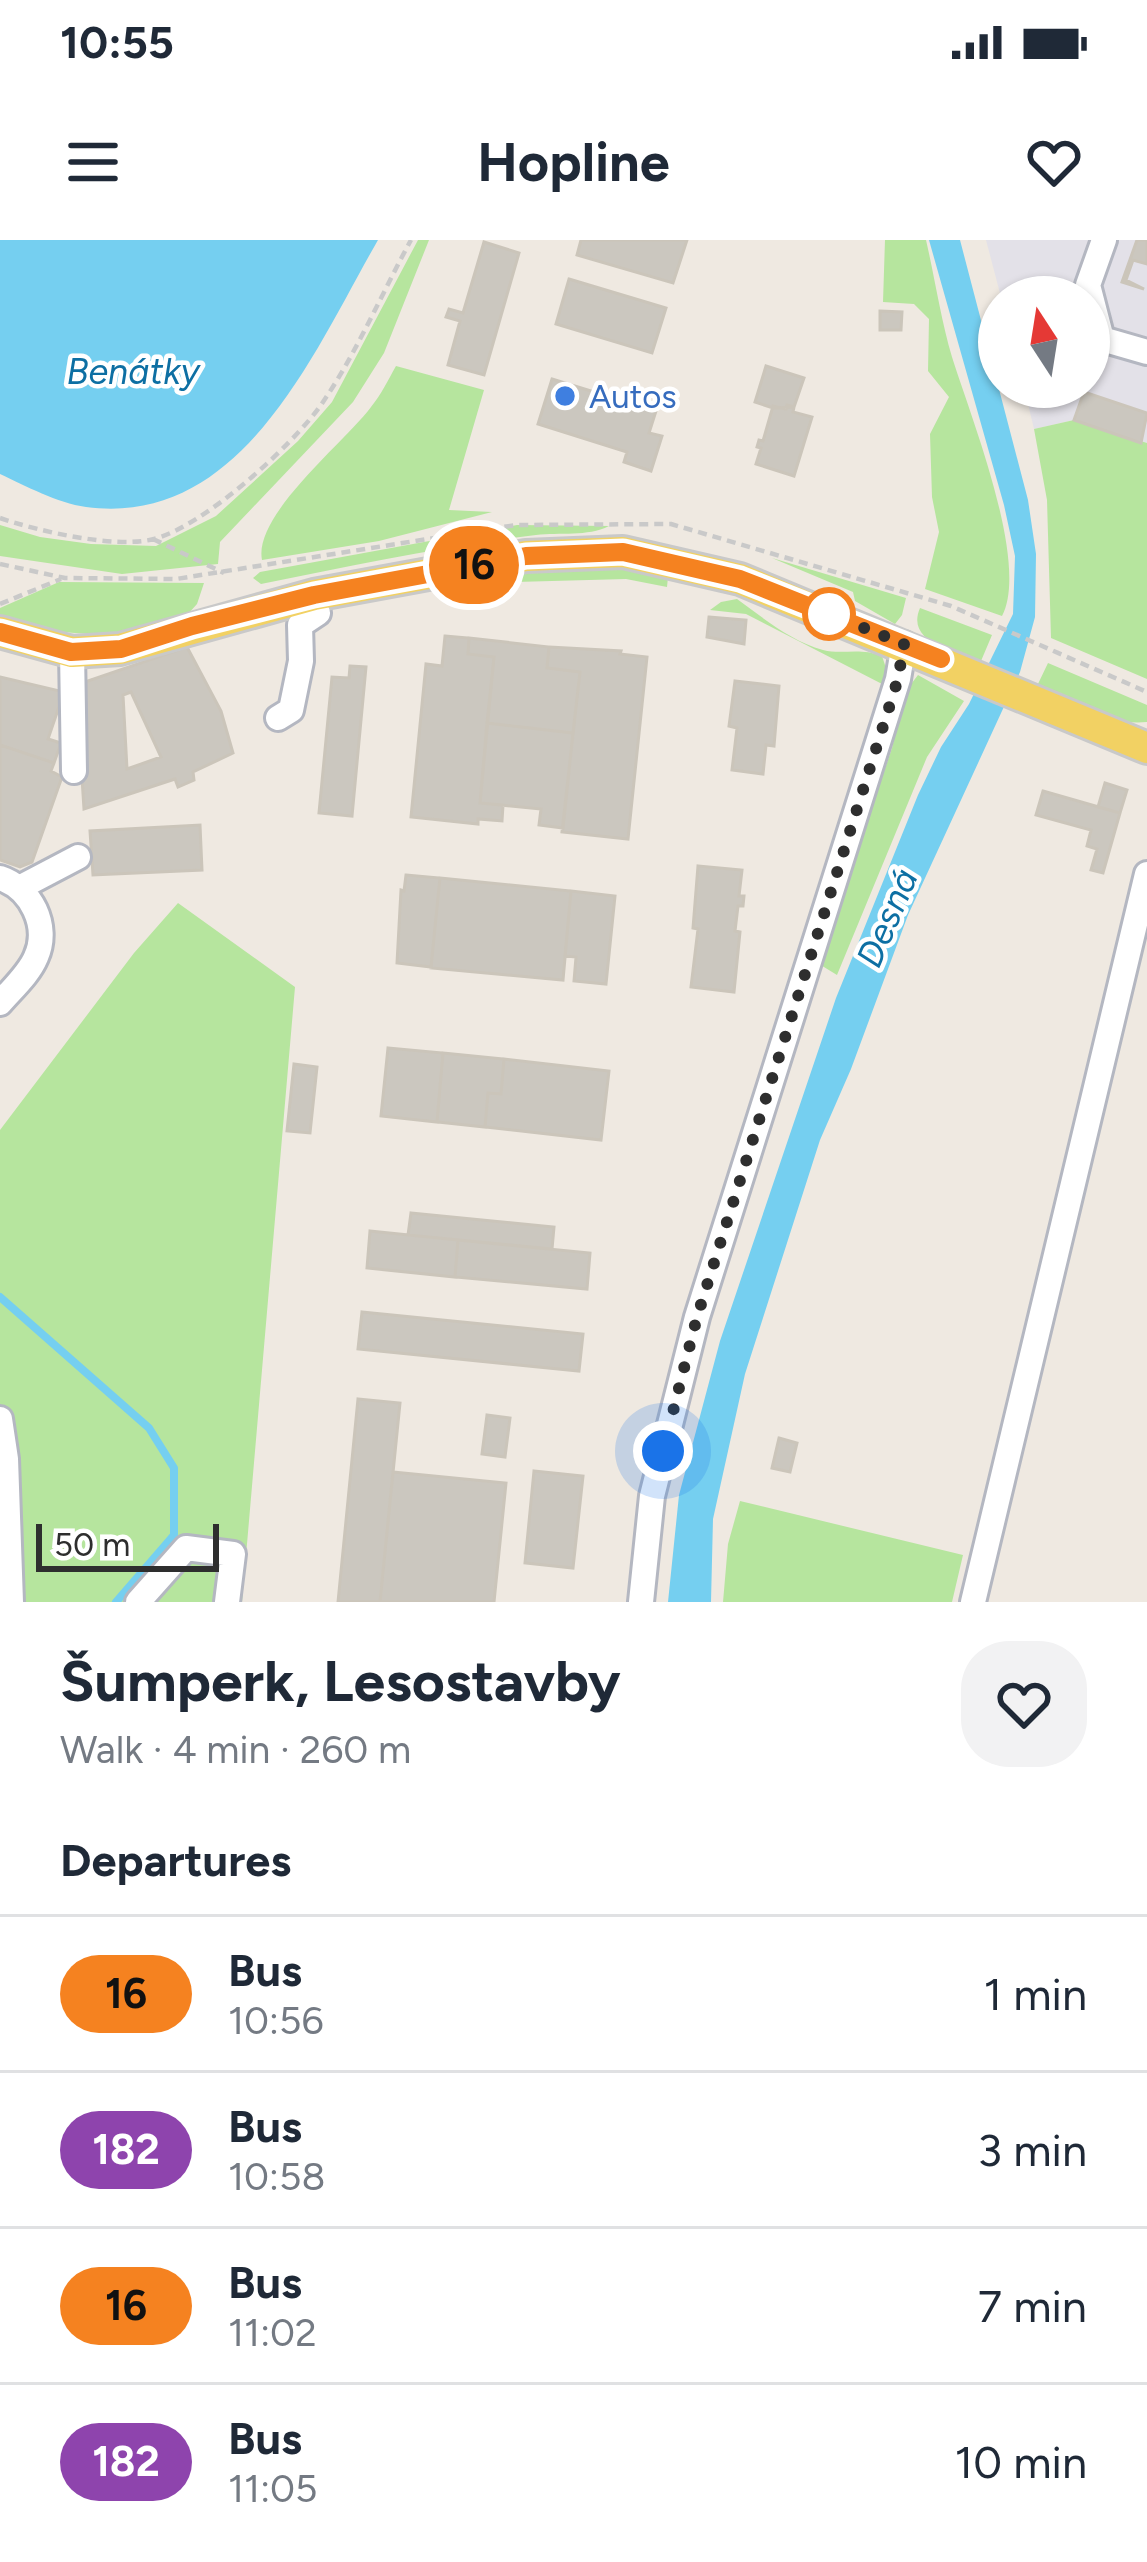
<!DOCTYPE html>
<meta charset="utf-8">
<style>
body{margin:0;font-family:Figtree,sans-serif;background:#f2f2f3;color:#1f2937;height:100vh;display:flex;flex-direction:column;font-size:45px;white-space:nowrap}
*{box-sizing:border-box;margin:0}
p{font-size:39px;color:#747a83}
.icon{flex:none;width:66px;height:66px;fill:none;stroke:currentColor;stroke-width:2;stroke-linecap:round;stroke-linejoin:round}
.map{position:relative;height:1362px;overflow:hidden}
.side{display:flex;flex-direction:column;background:#fff;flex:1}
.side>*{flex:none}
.badge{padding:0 24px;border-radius:39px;font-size:42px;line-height:78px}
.needle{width:78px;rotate:348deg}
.controls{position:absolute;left:978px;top:36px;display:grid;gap:24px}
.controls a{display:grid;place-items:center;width:132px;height:132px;border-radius:50%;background:#fff;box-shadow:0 3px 9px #0004;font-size:60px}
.scale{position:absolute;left:36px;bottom:30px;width:183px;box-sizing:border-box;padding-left:12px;border:6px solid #2e2e2e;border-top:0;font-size:33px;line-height:42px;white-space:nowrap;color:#2e2e2e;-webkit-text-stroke:9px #fff;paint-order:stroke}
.you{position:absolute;width:60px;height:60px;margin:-30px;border:9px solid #fff;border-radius:50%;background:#1a73e8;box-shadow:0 0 0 18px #1a73e833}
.map>.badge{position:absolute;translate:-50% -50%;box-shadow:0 0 0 6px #fff}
h2{padding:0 60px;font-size:45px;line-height:108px}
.round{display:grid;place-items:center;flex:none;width:126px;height:126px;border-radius:48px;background:#f2f2f3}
.overview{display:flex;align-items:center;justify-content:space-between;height:204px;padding:0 60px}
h1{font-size:57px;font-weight:700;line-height:90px}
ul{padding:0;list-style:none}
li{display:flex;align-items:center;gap:36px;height:156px;padding:0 60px;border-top:3px solid #e0e1e3}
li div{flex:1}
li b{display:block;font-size:45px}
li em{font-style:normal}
li .badge{min-width:132px;font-weight:700;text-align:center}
.status{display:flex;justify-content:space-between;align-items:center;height:84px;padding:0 60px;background:#fff;direction:ltr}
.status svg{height:33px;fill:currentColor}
header{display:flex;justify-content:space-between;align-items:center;height:156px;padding:0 60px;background:#fff;font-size:54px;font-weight:700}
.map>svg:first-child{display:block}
</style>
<div class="status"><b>10:55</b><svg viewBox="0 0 49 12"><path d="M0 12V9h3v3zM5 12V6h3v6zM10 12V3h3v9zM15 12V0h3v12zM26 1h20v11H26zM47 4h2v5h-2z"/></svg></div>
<header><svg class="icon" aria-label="menu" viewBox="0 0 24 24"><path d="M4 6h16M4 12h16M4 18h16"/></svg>Hopline<svg class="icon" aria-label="heart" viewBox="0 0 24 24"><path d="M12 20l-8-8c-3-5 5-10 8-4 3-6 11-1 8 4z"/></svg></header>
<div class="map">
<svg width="1147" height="1362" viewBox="0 0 1147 1362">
<rect width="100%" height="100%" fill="#efe9e1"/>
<path fill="#e3e1e8" d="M986,0H1147V203L1074,180L1034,189L1024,147H1089V57H1001Z"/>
<path fill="#b6e59e" d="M418,0H429L384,113L353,162L220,302L218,324L122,334L0,316V285L40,297L91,304L156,306L216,276L298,201L332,162Z
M885,0H926C935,39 941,80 952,117C970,175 1030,323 1002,376L925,349L939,292L932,257L930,194L949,157L928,131L929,79L914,64L883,62Z
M396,126L484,150L449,270L492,272L379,301L262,320C253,275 345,202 371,167C381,155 388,140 396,126Z
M1074,180L1147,203V439L1051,398L1047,260L1034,189Z
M517,285L609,286C587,297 560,292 536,295C444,306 352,326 261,344L253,338L260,332Z
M772,318L906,358L902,375L895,384L855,361L853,352Z
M604,322L668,337L667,347L626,339L515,342L499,330Z
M59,342L204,343L197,364L188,374C116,401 72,399 0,377V368Z
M737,359C763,378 791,401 823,410C843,415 859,407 882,416L889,437L884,445L746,374L710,370L721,362Z
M920,368L992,395L981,421C955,411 905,403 920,368Z
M1048,423L1147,465V482C1107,486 1072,463 1037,446Z
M918,435L964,461L927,517L837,735L819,724L892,508L905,452Z
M178,663L295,747L242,1362H0V890L134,713Z
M740,1261L963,1315L952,1362H723L728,1304Z"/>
<path fill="#75cff0" d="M0,0H378C314,111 242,288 86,267C57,263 26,246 0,234Z
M929,0H960L1028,260L1036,314L1035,377L1020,432L908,675L851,829L820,900L745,1134L713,1279L711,1362H668L679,1255L720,1101L836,758L918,555L941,507L969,464L1013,374L1015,316L1004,265Z"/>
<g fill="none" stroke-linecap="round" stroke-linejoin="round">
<path stroke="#75cff0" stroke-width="8" d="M0,1057L149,1188L174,1228V1295L116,1362"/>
</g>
<path fill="#cbc7bf" stroke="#cbc5ba" stroke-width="3" fill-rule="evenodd" d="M581,0H687L673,43L577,15Z
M1137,0H1147V24L1133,20L1126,40L1144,49L1122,42Z
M484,2L519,13L484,135L448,125L460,81L446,77L449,69L463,73Z
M569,39L666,68L652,113L556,84Z
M880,71L902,72L901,90H880Z
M766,126L804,138L794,167L773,168L755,162Z
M552,139L656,171L649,193L662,196L651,231L624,222L627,212L538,184Z
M1084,152L1147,173L1141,203L1074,180Z
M787,165L794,167L793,172L812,177L794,236L756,224L761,208L757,207L759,200L763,201L773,166L786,169Z
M709,377L746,380L744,404L707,397Z
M445,396L469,398L468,414L494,417L480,563L503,565L502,581L478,579V584L411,577L426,424L442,426Z
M469,398L549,407L547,428L580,432L573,493L487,483L494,417L468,414Z
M187,407L221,471L233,513L193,532L194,540L178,547L175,539L84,569L76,445ZM131,452L161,517L127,529L123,455Z
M549,407L621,411L620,414L647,417L628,599L562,592L580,432L547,428Z
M350,426L366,427L352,576L319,573L332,437L349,438Z
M0,437L64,452L48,499L61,503L54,523L0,505Z
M735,441L779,446L774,506L766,505L763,534L732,530L737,488L729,486Z
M487,483L573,493L563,588L539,585L541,569L480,563Z
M0,505L54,523L51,531L62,537L32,622L20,627L0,620Z
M1105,543L1127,550L1120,573L1098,567Z
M1043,551L1120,573L1103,633L1091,630L1097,609L1087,606L1091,590L1036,575Z
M200,585L202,630L93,635L90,591Z
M698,626L742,630L739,656H744L743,666H738L735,691L740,692L734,752L691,747L698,689L693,688Z
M406,635L440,638L431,727L397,723L401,650L404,651Z
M440,638L571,651L563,740L431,728Z
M571,651L615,656L606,744L574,741L576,717L565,716Z
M388,808L443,813L437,882L381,876Z
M443,813L504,819L501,854L488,853L485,887L437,882Z
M504,819L609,831L601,900L485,887L488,853L501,854Z
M294,824L317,827L310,893L287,891Z
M411,973L554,987L552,1009L408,995Z
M370,991L458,1000L455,1037L367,1028Z
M458,1000L590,1013L587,1049L455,1037Z
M362,1072L583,1094L579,1131L358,1109Z
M358,1159L400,1163L380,1362H338Z
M487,1175L510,1178L505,1217L482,1214Z
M779,1198L797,1203L790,1232L772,1228Z
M534,1231L583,1236L573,1328L525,1323Z
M393,1232L506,1243L494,1362H380Z"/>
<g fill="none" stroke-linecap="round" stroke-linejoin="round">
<g stroke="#b4b7c1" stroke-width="30">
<path id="minor" d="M1104,0L1088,45L1102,99L1147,112
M72,412L74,531
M278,478L291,470L301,421L300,385L318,373
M0,638C31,648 50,686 36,717C29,734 12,749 0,763
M19,648L78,617
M0,1179L6,1219L11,1362
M138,1362L186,1308L233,1314L227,1362
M641,1362L652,1256L697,1077L898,439L904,404
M973,1362L1147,634"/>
</g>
<g stroke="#c9c9c9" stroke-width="36">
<path id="major" d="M0,392L72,412L120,409L314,355L526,316L623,312L740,339L1147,508"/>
</g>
<path stroke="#c9c9c9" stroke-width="4.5" stroke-dasharray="9 6" stroke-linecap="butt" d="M0,278C38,291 114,309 154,299C204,286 294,205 323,162C357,112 382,53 411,0
M153,299L224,333
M0,324L65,338L176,339L516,285L671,284L951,366L1147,452
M0,364L61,339"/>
<use href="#minor" stroke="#fff" stroke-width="24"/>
<use href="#major" stroke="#f2d163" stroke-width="30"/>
</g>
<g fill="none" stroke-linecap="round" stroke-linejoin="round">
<g stroke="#fff" stroke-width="27">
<path id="line" d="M0,392L71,412L121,409L192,386L314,355L526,316L623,312L740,339L941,419"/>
</g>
<use href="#line" stroke="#f58220" stroke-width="18"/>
<path stroke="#2e2e2e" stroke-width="12" stroke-dasharray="0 21.6" d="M663,1211L697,1077L898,439L904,404L822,371L829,374"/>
</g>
<circle fill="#3f7fe0" stroke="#fff" stroke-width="4.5" cx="565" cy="156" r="12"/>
<circle fill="#fff" stroke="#f58220" stroke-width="6" cx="829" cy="374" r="24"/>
<g text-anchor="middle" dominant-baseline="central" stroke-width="9" stroke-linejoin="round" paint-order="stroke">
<g font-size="33" fill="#366cbe" stroke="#fff" text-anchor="start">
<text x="589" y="156">Autos</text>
</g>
<g font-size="36" font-style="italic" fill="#0d6fa3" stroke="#fff">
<text x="133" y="131">Benátky</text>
<text transform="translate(887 678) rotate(-67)">Desná</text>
</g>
</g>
</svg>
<div class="controls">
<a><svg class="needle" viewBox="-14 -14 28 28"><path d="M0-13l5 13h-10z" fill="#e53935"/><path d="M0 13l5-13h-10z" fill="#747a83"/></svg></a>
</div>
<div class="scale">50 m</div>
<div class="you" style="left:663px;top:1211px"></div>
<b class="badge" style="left:474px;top:325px;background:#f58220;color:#111">16</b>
</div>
<section class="side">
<div class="overview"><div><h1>Šumperk, Lesostavby</h1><p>Walk · 4 min · 260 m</p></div><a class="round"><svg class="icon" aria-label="heart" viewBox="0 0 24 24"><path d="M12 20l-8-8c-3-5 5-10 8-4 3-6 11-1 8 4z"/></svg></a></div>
<h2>Departures</h2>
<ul>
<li><span class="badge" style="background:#f58220;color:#111">16</span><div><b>Bus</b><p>10:56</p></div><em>1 min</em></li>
<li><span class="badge" style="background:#8e44ad;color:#fff">182</span><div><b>Bus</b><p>10:58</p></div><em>3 min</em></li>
<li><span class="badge" style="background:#f58220;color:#111">16</span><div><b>Bus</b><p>11:02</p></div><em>7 min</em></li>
<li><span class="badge" style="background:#8e44ad;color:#fff">182</span><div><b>Bus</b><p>11:05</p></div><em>10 min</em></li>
</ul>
</section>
